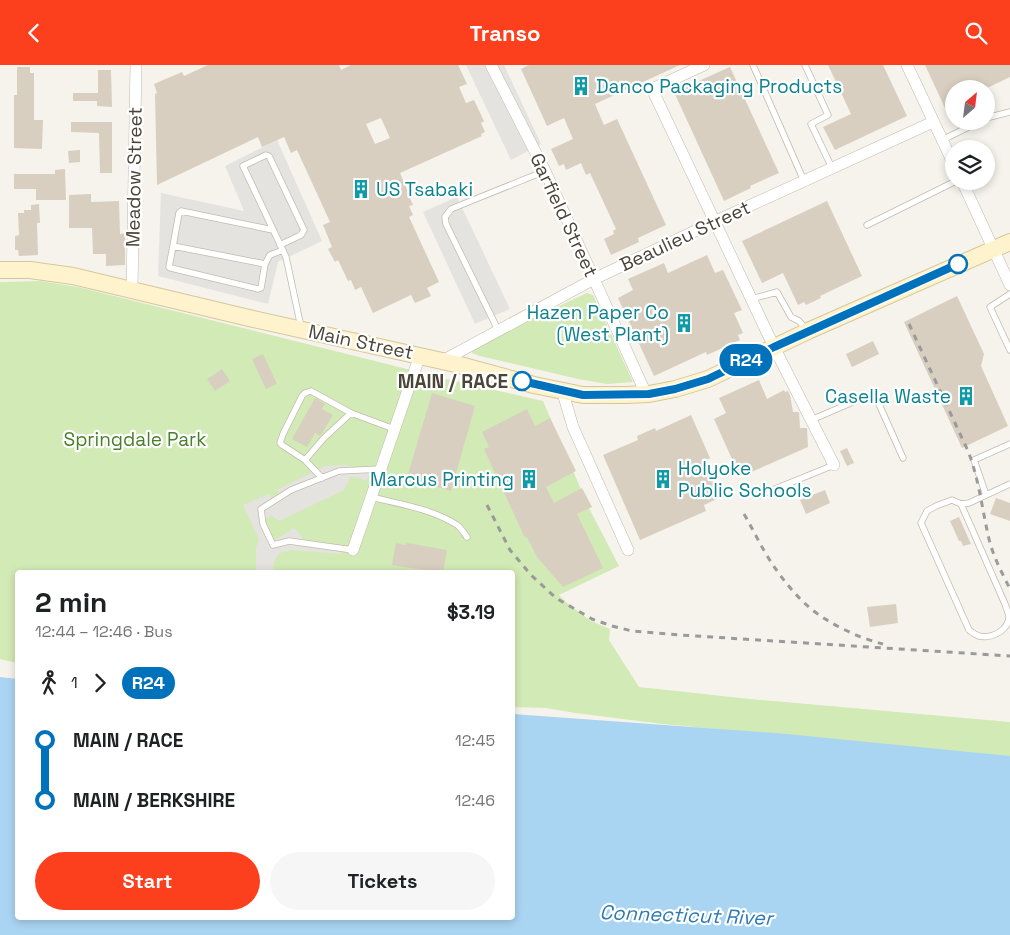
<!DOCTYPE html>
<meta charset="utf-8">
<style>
body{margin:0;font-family:"Space Grotesk",sans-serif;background:#f6f6f6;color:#202124;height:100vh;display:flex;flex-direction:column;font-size:19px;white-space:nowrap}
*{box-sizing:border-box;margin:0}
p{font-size:16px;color:#757577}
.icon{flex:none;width:28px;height:28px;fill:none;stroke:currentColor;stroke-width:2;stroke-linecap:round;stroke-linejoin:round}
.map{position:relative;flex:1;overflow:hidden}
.drawer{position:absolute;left:15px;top:505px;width:500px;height:350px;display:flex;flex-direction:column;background:#fff;border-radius:5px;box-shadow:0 2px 8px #0003}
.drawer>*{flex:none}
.badge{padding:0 10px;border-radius:16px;font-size:18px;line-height:32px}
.needle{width:32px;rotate:28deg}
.buttons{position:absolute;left:945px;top:15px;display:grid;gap:10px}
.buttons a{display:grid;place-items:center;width:50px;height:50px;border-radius:50%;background:#fff;box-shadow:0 2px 8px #0003;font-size:25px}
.map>.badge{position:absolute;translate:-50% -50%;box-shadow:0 0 0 2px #fff}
.legs{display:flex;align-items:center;gap:8px;height:55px;padding:0 20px;font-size:16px}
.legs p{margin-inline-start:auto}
.headline{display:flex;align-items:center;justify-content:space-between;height:85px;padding:0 20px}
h1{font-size:28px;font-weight:600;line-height:38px}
.primary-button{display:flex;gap:10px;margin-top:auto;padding:10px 20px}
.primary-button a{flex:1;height:58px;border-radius:30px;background:#fc3f1d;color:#fff;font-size:20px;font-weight:600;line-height:58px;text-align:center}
.primary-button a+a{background:#f6f6f6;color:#202124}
ul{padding:0 20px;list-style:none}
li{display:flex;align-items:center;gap:18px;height:60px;font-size:19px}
li i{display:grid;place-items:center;width:8px;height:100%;margin:0 6px;background:currentColor}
li i::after{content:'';width:12px;height:12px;margin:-6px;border:4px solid;border-radius:50%;background:#fff}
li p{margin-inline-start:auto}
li:first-child i{background:linear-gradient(#0000 50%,currentColor 0)}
li:last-child i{background:linear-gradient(currentColor 50%,#0000 0)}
header{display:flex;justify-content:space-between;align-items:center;height:65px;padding:0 20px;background:#fc3f1d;color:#fff;font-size:22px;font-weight:600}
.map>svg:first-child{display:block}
</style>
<header><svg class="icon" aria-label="back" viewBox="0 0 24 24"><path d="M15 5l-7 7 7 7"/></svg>Transo<svg class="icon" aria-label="search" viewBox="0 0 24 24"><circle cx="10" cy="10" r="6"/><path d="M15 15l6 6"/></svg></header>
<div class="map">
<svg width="1010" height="870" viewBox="0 0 1010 870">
<rect width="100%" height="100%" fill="#f6f3ec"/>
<path fill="#d2eab5" d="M40,216L78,222L403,303L424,309L543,336L589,443L619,501L559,530L568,539L591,556L610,564L609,575L639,622L750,634L1010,657V692L663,659L575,648L546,643L513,642L512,508H18L17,598L0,594V217Z
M587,228L593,230L633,317L607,319L578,314L480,291L472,288V282Z"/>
<path fill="#e5e3e0" d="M466,0H504L541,79L511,95Z
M277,75L322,176L278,197L268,239L158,211L161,128L244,146L225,101Z
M457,132L510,244L475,259L423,147Z
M344,400L370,405L367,416L351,411L344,425L279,456L271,450L264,456L263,466L267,473L275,475L294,463L305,476L343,480L340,489L291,485L282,487L277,491L274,497L273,507H256V483L259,474L243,440L269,429L273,436L281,433L277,425L325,401Z"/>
<path fill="#a9d4f2" d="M0,612L17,614L18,852H512L513,649L776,668L1010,691V870H0Z"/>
<path fill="#d8cfc1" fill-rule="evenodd" d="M208,0H339L341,5L351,0H458L467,19L459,22L466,38L474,35L484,56L481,58L485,67L481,69L482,71L400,108L409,129H408L413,140L409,141L413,150L409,152L439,217L427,223L431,231L415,238L411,230L373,248L361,222L355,225L351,215L348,216L338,195L335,197L328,184L332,182L323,160L330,157L297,85L291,88L284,72L262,82L258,72L157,120L155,29L157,28L154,19L182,7L184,11ZM381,53L390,73L375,79L366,59Z
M529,0H680L595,39L604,60L617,54L666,160L638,173L639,177L611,190L604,174L614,169L613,166L616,164L590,108L586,110L581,98L566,105L564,99L559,101L551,84L573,74L564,53L547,61L521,4Z
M828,0H883L907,51L835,85L823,62L851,49Z
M925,0H1010V12L985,24H954V39L945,43Z
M17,2H30V8H34V55H43L42,84L14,83V30H17Z
M730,2L779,108L750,121L751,123L724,136L674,27Z
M98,5H111L112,42L97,41V36H73V28H98Z
M71,57H112V108H100L99,68L71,67Z
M80,85V97L69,98L68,86Z
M65,104L66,135H36V124H14V109H55V105Z
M91,129V137L119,136L120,169L125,168V200L106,201V189H93L92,163H69V130Z
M827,136L862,211L820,231L821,233L806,240L804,237L798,240L783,208L762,218L742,176Z
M39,139L40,158H37L38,190L19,191L18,185H15V171L19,170L18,148H24V145H31V140Z
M707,190L715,208L723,205L742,245L734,248L743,268L738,270L740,275L707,290L706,287L654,311L618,233L633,225L628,214L664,198L668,208Z
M957,231L984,289L981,301L1008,361L962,383L904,257Z
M873,276L879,289L852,302L846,289Z
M263,289L277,319L266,324L252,294Z
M222,304L230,316L215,326L207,314Z
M759,315L767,334L784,325L785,327L788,326L790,330L793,347H799L800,363H807L808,382L740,412L714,354L726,348L719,333Z
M432,328L475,341L451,426L407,413Z
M315,333L325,339L322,344L333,350L322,368L320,371L315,368L307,382L292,374Z
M527,344L535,361L550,353L576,406L546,422L554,438L582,423L592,442L577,449L603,503L563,522L537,492L527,472L525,473L484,384L489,382L482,367Z
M691,350L710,393L705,396L721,432L704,440L706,446L640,475L603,390L638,375L637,371L655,363L656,366Z
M847,383L854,398L847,401L840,386Z
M825,425L830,438L806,449L800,435Z
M996,433L1010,438V456L990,449Z
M959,452L971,479L963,481L961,476H959L950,456Z
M396,478L406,480L407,478L447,485L443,508L392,500Z
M896,539L898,558L870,562L867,542Z"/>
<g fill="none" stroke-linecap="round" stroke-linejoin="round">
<g stroke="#c2bbae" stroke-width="7">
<path id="lane" d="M753,0L804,116
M805,0L828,50L811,59L832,103
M986,53L1010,47
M942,75L981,56
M867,160L956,116
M273,165L181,146L179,148L173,181L265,199L270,190L283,185
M280,180L301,170L304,165L269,91L266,90L243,101L286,192L301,262
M173,181L169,202L171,203L258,224L261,223L265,199
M1010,229L990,242L1010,285
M751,234L777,227L791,252L799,256L806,264
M498,265L446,159L445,152L451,144L545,106
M811,355L874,328L903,393
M305,395L324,373L351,348
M322,413L305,395L282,380L280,378L283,369L302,331L305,328L311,326L351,348L394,364
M760,430L834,400
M986,430L974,395L1010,379
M371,432C400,439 432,444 457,460C461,463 464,468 467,472
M961,439L1005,539C1006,542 1008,547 1009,551C1009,565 992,574 979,571C975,570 972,567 969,565L921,458L927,446L936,441L952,435L961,439L969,438L1010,419
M353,485L289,476L273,480L263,459L261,444L291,425L339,406L381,404"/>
</g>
<g stroke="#c2bbae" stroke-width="12">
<path id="street" d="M491,0L545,106L646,329
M704,0L652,24L774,282L834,400
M907,0L954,100
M962,116L1010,220
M132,224L136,0
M442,296L594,214L714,157L933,57
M562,325L573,362L628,485
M353,485L420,290"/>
</g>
<g stroke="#d6c79b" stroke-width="18">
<path id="secondary" d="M0,205H30L73,211L249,253L460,300L534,320L583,330H625L649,329L675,324L708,314L808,266L1010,177"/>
</g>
<use href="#lane" stroke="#fff" stroke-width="5.5"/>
<use href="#street" stroke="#fff" stroke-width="11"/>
<use href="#secondary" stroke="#fff3cd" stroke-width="16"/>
<path stroke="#9a9a9a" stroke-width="3" stroke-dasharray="6 6" stroke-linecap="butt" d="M909,259L968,386C979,414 982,444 989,474C993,491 1002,508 1010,524
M487,440L510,485L531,510L556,533L592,554L612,561L632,566L680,570L1010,591
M744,449C754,466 762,484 773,500C783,515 796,531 810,543C829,559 859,573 883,579"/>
</g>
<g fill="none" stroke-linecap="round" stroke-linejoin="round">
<g stroke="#fff" stroke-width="11">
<path id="line-1" d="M522,316L583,330L649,329L675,324L708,314L774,282L958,199"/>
</g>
<use href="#line-1" stroke="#0072bc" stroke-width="8"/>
</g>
<defs>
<g id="building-bare" transform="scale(1.5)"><path d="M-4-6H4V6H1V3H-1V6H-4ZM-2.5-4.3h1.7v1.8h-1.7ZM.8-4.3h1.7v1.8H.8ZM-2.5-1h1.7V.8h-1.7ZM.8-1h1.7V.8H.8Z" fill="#0f9aa8" stroke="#fff" stroke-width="2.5" paint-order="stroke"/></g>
</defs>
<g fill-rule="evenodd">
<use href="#building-bare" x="581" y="21"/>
<use href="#building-bare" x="361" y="124"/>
<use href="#building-bare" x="684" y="258"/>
<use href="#building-bare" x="966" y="331"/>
<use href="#building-bare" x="529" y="414"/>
<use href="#building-bare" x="663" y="414"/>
</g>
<g fill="#fff" stroke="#0072bc" stroke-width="2.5">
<circle cx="958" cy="199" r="9"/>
<circle cx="522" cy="316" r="9"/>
</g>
<g text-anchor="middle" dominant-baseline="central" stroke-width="4.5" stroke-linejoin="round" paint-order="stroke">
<g font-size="19" fill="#0d838f" stroke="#fff" text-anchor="start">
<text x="596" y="21">Danco Packaging Products</text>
<text x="376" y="124">US Tsabaki</text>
<text x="669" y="247" text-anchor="end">Hazen Paper Co<tspan x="669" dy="22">(West Plant)</tspan></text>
<text x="951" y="331" text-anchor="end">Casella Waste</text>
<text x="678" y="403">Holyoke<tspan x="678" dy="22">Public Schools</tspan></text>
<text x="514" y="414" text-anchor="end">Marcus Printing</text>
</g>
<g font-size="19" fill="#4b4439" stroke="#fff">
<text transform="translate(134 112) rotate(-89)">Meadow Street</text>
<text transform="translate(564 150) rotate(65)">Garfield Street</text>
<text transform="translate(685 171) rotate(-25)">Beaulieu Street</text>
<text transform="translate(361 277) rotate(12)">Main Street</text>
</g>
<g font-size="19" font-weight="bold" fill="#4b4439" stroke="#fff" text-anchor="end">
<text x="508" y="316">MAIN / RACE</text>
</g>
<g font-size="19" fill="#4a7f2a" stroke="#fff">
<text x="135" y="374">Springdale Park</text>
</g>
<g font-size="20" font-style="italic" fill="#2e7ab2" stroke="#fff">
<text transform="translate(686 850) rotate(2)">Connecticut River</text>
</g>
</g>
</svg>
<div class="buttons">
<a><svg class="needle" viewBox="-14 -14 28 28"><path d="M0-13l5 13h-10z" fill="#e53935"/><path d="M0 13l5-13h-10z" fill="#757577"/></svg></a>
<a><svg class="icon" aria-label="layers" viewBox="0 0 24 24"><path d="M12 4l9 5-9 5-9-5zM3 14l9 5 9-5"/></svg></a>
</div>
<b class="badge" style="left:746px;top:295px;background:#0072bc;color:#fff">R24</b>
<section class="drawer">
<div class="headline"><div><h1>2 min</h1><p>12:44 – 12:46 · Bus</p></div><b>$3.19</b></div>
<div class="legs"><svg class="icon" aria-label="walk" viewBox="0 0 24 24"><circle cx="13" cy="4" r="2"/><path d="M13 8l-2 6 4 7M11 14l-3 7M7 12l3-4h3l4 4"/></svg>1<svg class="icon" aria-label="forward" viewBox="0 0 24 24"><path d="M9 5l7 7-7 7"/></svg><b class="badge" style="background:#0072bc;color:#fff">R24</b></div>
<ul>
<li><i style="color:#0072bc"></i><b>MAIN / RACE</b><p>12:45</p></li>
<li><i style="color:#0072bc"></i><b>MAIN / BERKSHIRE</b><p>12:46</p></li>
</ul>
<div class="primary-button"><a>Start</a><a>Tickets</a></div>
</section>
</div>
